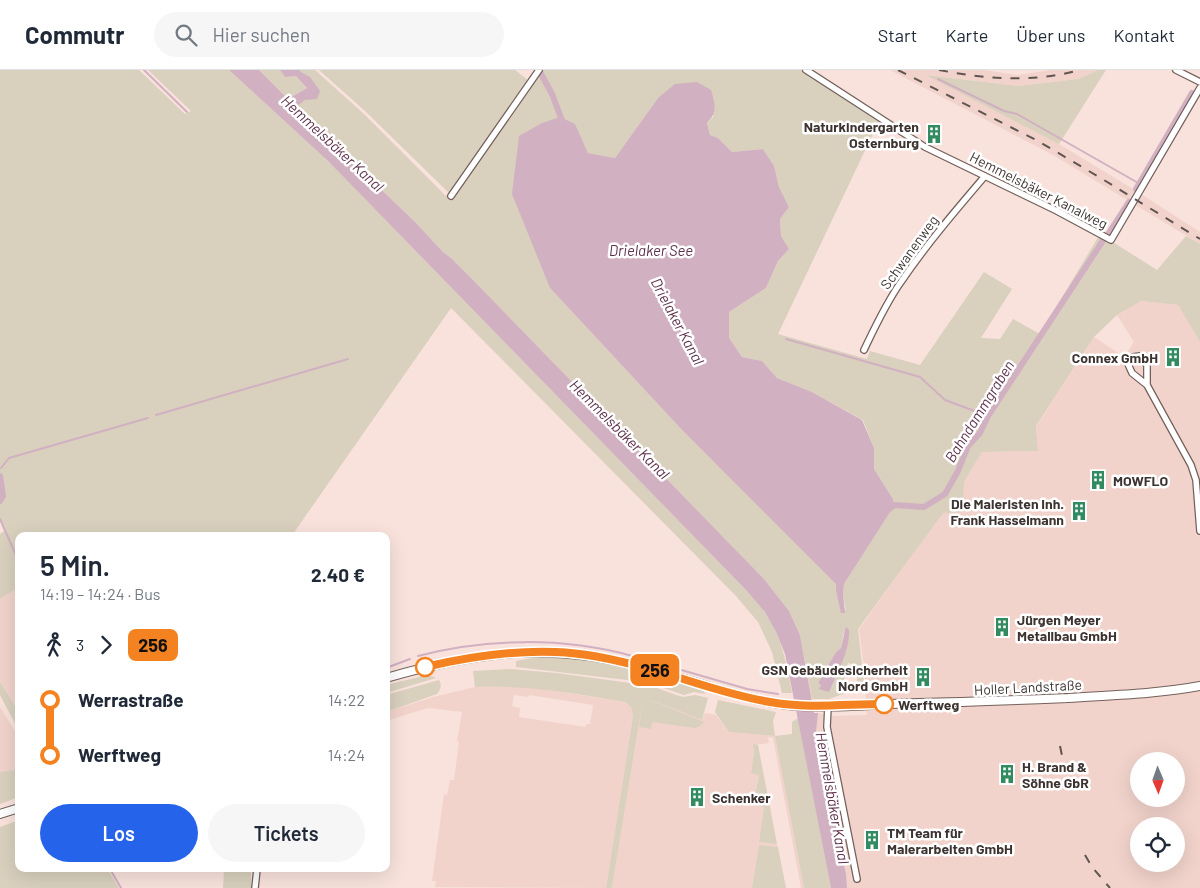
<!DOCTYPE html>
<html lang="de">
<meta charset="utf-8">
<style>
body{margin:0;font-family:Barlow,sans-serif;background:#f6f6f7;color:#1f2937;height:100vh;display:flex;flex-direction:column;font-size:19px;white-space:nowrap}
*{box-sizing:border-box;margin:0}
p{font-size:16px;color:#747a83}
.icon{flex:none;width:28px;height:28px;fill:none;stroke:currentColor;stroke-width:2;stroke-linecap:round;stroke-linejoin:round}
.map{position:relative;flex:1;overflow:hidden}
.panel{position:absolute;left:15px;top:462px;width:375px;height:340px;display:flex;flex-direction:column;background:#fff;border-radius:10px;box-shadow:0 5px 20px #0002}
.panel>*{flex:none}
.badge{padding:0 10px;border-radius:8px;font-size:18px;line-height:32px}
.needle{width:32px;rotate:178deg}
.buttons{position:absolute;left:1130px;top:682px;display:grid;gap:10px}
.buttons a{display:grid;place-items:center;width:55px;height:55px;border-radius:50%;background:#fff;box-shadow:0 5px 20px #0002;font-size:25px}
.map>.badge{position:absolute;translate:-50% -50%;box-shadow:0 0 0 2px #fff}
.legs{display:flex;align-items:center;gap:8px;height:55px;padding:0 25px;font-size:16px}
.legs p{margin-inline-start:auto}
.summary{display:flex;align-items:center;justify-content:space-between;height:85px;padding:0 25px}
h1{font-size:28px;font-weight:600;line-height:38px}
.action{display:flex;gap:10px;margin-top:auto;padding:10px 25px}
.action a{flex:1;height:58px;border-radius:30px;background:#2563eb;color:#fff;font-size:20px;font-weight:600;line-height:58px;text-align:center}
.action a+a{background:#f6f6f7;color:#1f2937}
ul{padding:0 25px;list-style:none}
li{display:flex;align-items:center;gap:18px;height:55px;font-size:19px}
li i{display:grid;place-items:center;width:8px;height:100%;margin:0 6px;background:currentColor}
li i::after{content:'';width:12px;height:12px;margin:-6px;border:4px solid;border-radius:50%;background:#fff}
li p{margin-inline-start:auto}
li:first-child i{background:linear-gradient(#0000 50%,currentColor 0)}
li:last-child i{background:linear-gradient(currentColor 50%,#0000 0)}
header{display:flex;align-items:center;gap:30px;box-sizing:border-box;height:70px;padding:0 25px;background:#fff;border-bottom:1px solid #e0e1e3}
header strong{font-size:24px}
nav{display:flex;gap:28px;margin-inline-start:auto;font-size:18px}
.search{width:350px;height:45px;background:#f6f6f7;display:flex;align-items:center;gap:12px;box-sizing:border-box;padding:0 18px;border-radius:28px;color:#747a83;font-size:19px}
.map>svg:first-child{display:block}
</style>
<header>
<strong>Commutr</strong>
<div class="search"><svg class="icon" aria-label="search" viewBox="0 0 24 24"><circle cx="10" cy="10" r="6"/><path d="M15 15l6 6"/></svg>Hier suchen</div>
<nav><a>Start</a><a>Karte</a><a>Über uns</a><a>Kontakt</a></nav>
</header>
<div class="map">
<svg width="1200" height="818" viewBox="0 0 1200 818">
<rect width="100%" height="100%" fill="#f9e2dc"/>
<path fill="#f1d3cb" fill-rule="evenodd" d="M890,0H984L1017,5L1051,0H1098L1078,9L1019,16L928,5L1059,74L1138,122L1200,162V174L1053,85Z
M1141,231L1178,235L1200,272V818H847L846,804L816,662L818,643L834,646L867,645L864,597L859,559L943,442H963L964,412L982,382L1038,381L1036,357L1094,267L1124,287L1134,272L1117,245ZM1139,691H1176V729H1139ZM1139,756H1176V794H1139Z
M19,517V642L0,612V529Z
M524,616L625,632L631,637L633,646L606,818L435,817L436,811H432L444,724L447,725L450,710H454L459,672L457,671L462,642L428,638L386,651V642L433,627L475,617ZM514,625L528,627L529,625L593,635L590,654H586V657L519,647L520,638L512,636Z
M643,629L657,632L702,650L705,643L716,645L729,662L775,666L804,818H801L773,668L768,667L769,673L753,675L754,682L751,703L759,704L753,735L764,737L759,772L777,774L778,777L759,775L752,818H612Z
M0,637L19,668V699L0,702Z"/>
<path fill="#d9d0be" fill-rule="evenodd" d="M0,0H139L185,44L191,41L148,0H229L328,91L746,520C752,527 761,535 766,544C782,568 787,595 792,623H782L772,582L758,552L736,526L451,238L295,461L296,466H19V517L0,529V464L4,461L0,449Z
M259,0H280L285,7L296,6L307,18L288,29Z
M300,0H315L363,43L450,130L541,0H801L879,51L778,264L867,289L870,281L920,295L984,202L1012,219L981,268L1000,269L1013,249L1040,264L1100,164L1157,200L1186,166L1200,174V272L1178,235L1141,231L1117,245L1094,267L1036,356L1038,381L982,382L964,412L963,442L943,443L858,559L865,622L846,623L829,629H812L800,565L789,541L764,509L476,213L451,188L443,182L414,151L296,36L305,30L310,8L301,2ZM658,28L714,46L707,53L710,65L718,68L732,82L763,79L774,96L779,117L789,137L780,149L781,166L789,179L778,191L766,218L729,242V268L742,287L762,291L777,308L812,322L863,350L874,378V399L893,429L894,435L844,514L843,524L846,542L836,520L837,514L683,361L550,218L575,55L588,83L615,88ZM844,562L846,581L821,615L818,613L836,582L841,578ZM848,593L860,596L856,614L844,610Z
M319,0H515L528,10L450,124L365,41Z
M1098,0H1106L1059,74L926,5L1019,16L1078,9Z
M538,587C598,587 646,601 703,621L706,624L694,622L684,625L652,614L627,610L516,597V591Z
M510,599L556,603L623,612L654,617L676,625L684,627L695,625L708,628L702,650L657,632L644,630L658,633L704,652L700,656L695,658L652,652L651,659L639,657L643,629L612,818H606L633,646L631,637L625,632C573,623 528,615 475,617L473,601Z
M423,606H431L436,608L386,623V615Z
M439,610C442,615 441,619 437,624L386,642V625Z
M0,612L19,642V661L0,625Z
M718,630L776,642L773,651L775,666L792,664V652L798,648L831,818H804L775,666L729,662L715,642Z
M753,674L758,675L777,774L759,772L764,737L753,735L759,705L751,703L754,682Z
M19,699V727L0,734V702Z
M19,750V799H108L119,818H0V757Z
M759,775L778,777L786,818H752Z
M224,799H251V818H223Z"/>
<path fill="#d1b0c1" d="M229,0H259L288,29L307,18L296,6L285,7L280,0H300L301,2L310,7L320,21L317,29L305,30L296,37L414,151L443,182L451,188L476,213L764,509L789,541L800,565L814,643H818L816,662L846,804L847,818H831L785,584L776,562L765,542L746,520L328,91Z
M697,12L711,20C715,35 718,41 707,53L710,65L718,68L732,82L763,79L774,96L779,117L789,137L780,149L781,166L789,179L778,191L766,218L729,242V268L742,287L762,291L777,308L812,322L862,350L874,378V399L893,429L894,435L890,442L844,514L843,524L845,543H841L836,520V514L683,361L550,218L512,124L519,66L542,53L560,47L575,54L588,83L615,88L658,28L675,14Z
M846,557L849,560C850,581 837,603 829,622L819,619L821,615L818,613L836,582L841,578Z"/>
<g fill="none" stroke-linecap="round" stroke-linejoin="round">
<path stroke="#d1b0c1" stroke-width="2" d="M144,0L187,42
M938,9L1004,41L1017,44L1140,114
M786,269L920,307L945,330L988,346
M156,345L348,289
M1,398L9,388L148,348
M0,449L19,492
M418,586C486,568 564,567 632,586
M640,588L747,619L778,624
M386,598L410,589
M110,799L121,818"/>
<path stroke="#d1b0c1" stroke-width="6" d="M539,0L552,24L563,53
M1136,119L1192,23
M1109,163L1129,132
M0,406L3,426L0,431
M888,440L894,435L924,437L945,424L958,401L968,376L980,363L988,346L1104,169"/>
<g stroke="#73605b" stroke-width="8">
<path id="street" d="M806,0L925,77L1057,141L1111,170L1200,18
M1176,0L1200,12
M451,126L539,0
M864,280C875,257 886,233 901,212C926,175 956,140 985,106
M1147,315V295L1140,286L1133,287L1128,294L1132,303L1147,315L1191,395L1196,410L1200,461
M828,636L827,657L857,809
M255,818L257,799"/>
</g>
<g stroke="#73605b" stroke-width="10">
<path id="secondary" d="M386,608C479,581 552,572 647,598C693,610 738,629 787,635C830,639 875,634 919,633C969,632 1018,630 1068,628C1112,625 1156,624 1200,616
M0,744L19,738"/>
</g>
<use href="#street" stroke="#fff" stroke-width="5.5"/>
<use href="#secondary" stroke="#fff" stroke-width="8"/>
<path stroke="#615552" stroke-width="2" stroke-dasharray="9 9" stroke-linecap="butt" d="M898,0L1038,71L1099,107L1200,169
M939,0C986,9 1033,13 1080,0
M1060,676L1066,705
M1085,785L1092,797L1110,818"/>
</g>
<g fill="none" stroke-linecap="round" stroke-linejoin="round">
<g stroke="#fff" stroke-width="11">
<path id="line-1" d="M425,597C468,587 512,580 556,582C587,583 617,590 646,598C687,609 727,625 770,632C808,639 846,634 884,634"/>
</g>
<use href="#line-1" stroke="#f58220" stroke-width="8"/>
</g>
<defs>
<g id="building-bare" transform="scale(1.5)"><path d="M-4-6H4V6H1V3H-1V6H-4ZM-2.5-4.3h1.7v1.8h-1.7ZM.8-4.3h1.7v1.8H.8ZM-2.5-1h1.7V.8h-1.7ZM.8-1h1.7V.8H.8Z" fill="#318a60" stroke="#fff" stroke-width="2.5" paint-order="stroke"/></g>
</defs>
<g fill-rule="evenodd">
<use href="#building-bare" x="934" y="64"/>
<use href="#building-bare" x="1173" y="287"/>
<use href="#building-bare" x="1098" y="410"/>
<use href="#building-bare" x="1079" y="441"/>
<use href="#building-bare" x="1002" y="557"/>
<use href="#building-bare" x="923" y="607"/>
<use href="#building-bare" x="1007" y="704"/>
<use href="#building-bare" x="697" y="727"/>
<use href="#building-bare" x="872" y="770"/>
</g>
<g fill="#fff" stroke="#f58220" stroke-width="2.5">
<circle cx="425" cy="597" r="9"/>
<circle cx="884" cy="634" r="9"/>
</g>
<g text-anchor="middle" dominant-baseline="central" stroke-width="5" stroke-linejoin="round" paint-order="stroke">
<g font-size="14" font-weight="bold" fill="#3d3432" stroke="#fff" text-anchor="start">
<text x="919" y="56" text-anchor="end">Naturkindergarten<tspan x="919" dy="16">Osternburg</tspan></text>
<text x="1158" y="287" text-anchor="end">Connex GmbH</text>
<text x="1113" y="410">MOWFLO</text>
<text x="1064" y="433" text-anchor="end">Die Maleristen Inh.<tspan x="1064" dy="16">Frank Hasselmann</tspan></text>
<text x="1017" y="549">Jürgen Meyer<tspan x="1017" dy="16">Metallbau GmbH</tspan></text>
<text x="908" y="599" text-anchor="end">GSN Gebäudesicherheit<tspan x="908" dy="16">Nord GmbH</tspan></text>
<text x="1022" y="696">H. Brand &amp;<tspan x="1022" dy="16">Söhne GbR</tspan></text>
<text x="712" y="727">Schenker</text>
<text x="887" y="762">TM Team für<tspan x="887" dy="16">Malerarbeiten GmbH</tspan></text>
</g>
<g font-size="14" fill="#3d3432" stroke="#fff">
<text transform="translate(1039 120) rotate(27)">Hemmelsbäker Kanalweg</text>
<text transform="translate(909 182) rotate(-54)">Schwanenweg</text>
<text transform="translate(1028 617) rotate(-3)">Holler Landstraße</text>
</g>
<g font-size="14" font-weight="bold" fill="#3d3432" stroke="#fff" text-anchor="start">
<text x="898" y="634">Werftweg</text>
</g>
<g font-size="15" font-style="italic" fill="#5f324c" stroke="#fff">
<text transform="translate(333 73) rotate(43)">Hemmelsbäker Kanal</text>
<text x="651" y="180">Drielaker See</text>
<text transform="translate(678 251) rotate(62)">Drielaker Kanal</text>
<text transform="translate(979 341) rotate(-58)">Bahndammgraben</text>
<text transform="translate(620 359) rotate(45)">Hemmelsbäker Kanal</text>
<text transform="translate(833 728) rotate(80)">Hemmelsbäker Kanal</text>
</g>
</g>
</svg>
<div class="buttons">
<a><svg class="needle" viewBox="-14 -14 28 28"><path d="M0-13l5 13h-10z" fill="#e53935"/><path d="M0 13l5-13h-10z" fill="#747a83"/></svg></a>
<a><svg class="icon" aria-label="locate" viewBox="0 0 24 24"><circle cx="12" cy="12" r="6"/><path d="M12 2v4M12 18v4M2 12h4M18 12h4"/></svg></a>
</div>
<b class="badge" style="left:655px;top:600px;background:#f58220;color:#111">256</b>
<section class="panel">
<div class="summary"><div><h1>5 Min.</h1><p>14:19 – 14:24 · Bus</p></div><b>2.40 €</b></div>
<div class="legs"><svg class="icon" aria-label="walk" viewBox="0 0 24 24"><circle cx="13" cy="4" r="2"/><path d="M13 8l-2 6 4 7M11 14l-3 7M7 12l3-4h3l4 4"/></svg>3<svg class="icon" aria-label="forward" viewBox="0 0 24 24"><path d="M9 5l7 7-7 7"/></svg><b class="badge" style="background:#f58220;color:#111">256</b></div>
<ul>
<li><i style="color:#f58220"></i><b>Werrastraße</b><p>14:22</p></li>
<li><i style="color:#f58220"></i><b>Werftweg</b><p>14:24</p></li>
</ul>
<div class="action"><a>Los</a><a>Tickets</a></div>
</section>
</div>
